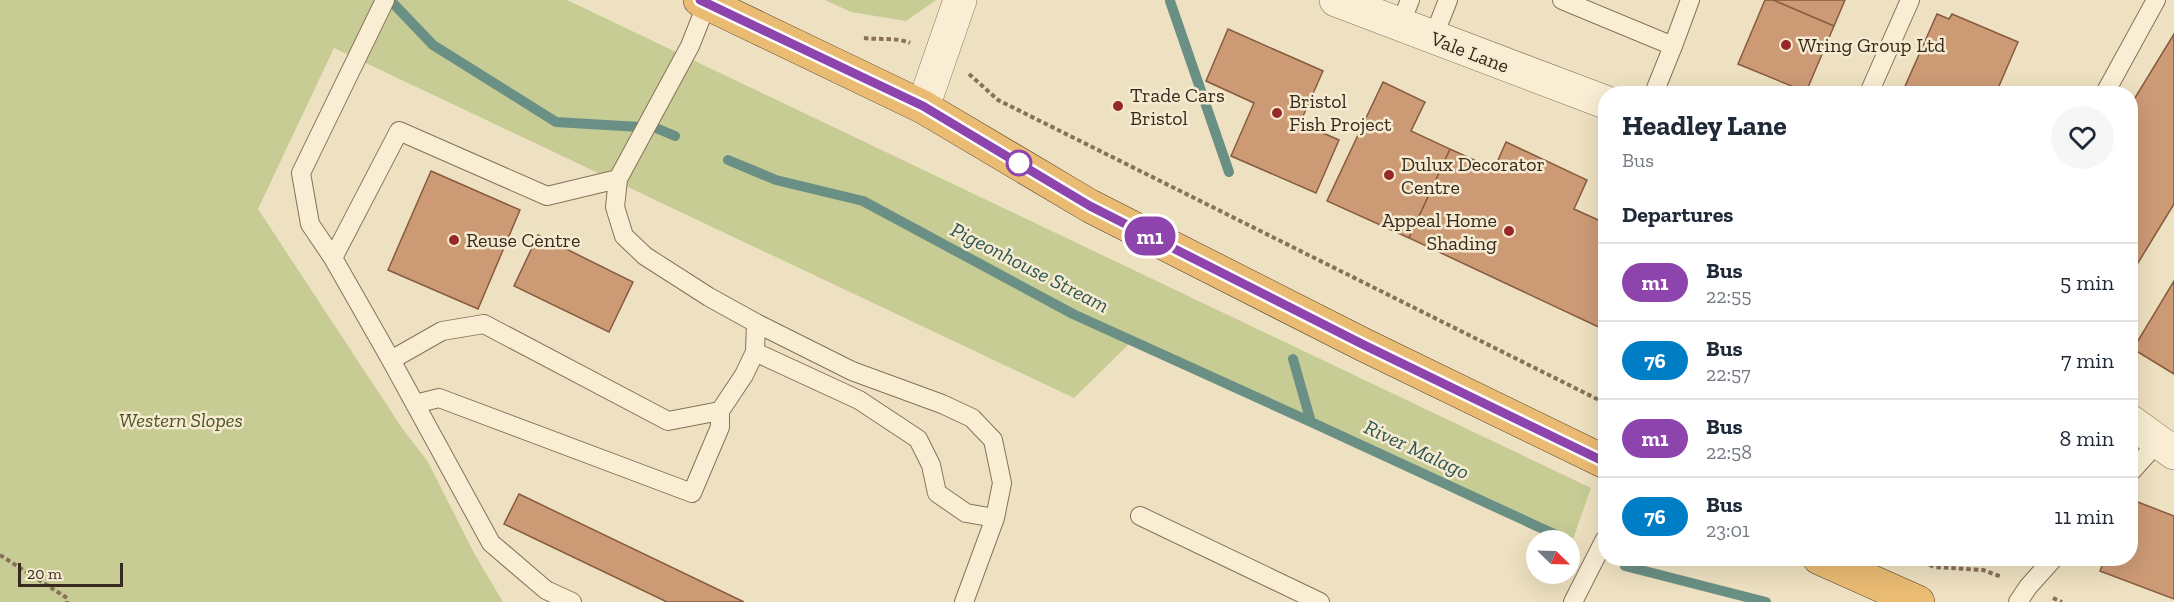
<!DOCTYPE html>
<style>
body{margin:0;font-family:"Zilla Slab",serif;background:#f6f6f7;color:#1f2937;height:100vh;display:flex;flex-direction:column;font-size:22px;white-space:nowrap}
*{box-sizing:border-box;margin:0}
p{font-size:20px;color:#747a83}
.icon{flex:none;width:33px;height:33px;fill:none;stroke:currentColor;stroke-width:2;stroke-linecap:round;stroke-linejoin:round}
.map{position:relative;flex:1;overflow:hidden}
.panel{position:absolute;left:1598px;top:86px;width:540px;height:480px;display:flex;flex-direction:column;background:#fff;border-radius:24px;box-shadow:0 6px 24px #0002}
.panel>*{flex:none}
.badge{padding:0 12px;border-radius:20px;font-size:21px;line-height:39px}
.needle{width:39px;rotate:113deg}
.controls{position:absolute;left:1526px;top:530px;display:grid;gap:12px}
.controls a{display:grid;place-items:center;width:54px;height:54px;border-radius:50%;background:#fff;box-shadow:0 6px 24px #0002;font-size:30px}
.scale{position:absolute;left:18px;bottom:15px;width:105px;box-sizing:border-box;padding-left:6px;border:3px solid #37291d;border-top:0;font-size:16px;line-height:21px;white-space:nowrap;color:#37291d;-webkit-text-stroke:4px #f6ebd0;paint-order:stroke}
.map>.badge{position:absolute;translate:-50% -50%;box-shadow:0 0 0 3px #fff}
h2{padding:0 24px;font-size:22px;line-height:54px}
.round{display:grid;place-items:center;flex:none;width:63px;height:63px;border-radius:32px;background:#f6f6f7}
.overview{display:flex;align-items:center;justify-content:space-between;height:102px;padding:0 24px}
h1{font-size:28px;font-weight:700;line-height:45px}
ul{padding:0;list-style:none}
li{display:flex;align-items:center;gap:18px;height:78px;padding:0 24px;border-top:2px solid #e0e1e3}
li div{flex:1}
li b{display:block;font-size:22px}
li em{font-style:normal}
li .badge{min-width:66px;font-weight:700;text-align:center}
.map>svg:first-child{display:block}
</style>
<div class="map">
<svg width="2174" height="602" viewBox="0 0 2174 602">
<rect width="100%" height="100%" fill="#eee1c1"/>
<path fill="#c6cc94" d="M0,0H567L1591,488L1572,542L1130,343L1074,398L334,48L258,209L402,428L428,462L474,553L503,602H0Z
M825,0H936L906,21L851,12Z"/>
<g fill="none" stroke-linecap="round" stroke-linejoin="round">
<path stroke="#6a8f85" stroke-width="10" d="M390,0L433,45L556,122L656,128L675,136
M1170,1L1229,172
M728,160L776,180L863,201L1073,314L1311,422
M1293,359L1311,422L1567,540
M1625,566L1766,602"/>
</g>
<path fill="#cd9a76" stroke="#875b3e" stroke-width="1.5" d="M1765,0H1773L1834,26L1806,92L1738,64Z
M1773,0H1845L1834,26Z
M1937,14L1949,19L1952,14L2018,42L1996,93H1902Z
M1228,29L1323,71L1300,123L1339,140L1316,193L1231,156L1254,103L1206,81Z
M2174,34V204L2130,276V106Z
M1383,82L1425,102L1411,131L1450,149L1409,238L1327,201Z
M1506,142L1587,180L1574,209L1605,223V330L1409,238L1450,149L1494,169Z
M431,171L520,210L478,309L388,270Z
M538,235L633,282L609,332L514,286Z
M2174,281V374L2133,349Z
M519,494L744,602H667L504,524Z
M2130,499L2174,516V599L2100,571L2105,558H2130Z"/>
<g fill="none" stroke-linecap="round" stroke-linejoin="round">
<g stroke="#887158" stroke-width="20">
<path id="service" d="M385,0L301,173L310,224L333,258L391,360L491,543L546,590L572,602
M1562,0L1673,46L1654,93
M707,3L690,46L618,179L615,207L624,236L645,256L709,297L756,323L852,371L942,404L972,418L993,440L1002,483L995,518L964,602
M1400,25L1410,0
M1433,38L1448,0
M1673,46L1690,0
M1869,93L1910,0
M2105,93L2156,0
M333,258L399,131L547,196L618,179
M755,352L859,400L918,439L931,465L937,493L966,513L995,518
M391,360L442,331L484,324L668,421L720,411L744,375L755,352L756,323
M415,404L439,398L692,493L720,427V411
M2130,473L2158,442
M1140,516L1320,602
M1573,602L1605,539
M2018,602L2028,587L2054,558"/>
</g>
<g stroke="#887158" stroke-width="34">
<path id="minor" d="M1336,0L1605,102
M2130,421L2174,453"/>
</g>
<g stroke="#887158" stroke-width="34">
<path id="tertiary" d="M923,107L960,0"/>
</g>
<g stroke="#553f2d" stroke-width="34">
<path id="trunk" d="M700,0L923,107L1090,206L1364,345L1605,462
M1819,558L1918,602"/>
</g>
<path stroke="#887158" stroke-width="4" stroke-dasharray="4.5 3" stroke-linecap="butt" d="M864,38C879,40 896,37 910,43
M969,74L998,100L1605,403
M0,555L67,598V602
M1916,558L1934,567L1983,570L2002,577
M2053,598L2062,602"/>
<use href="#service" stroke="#f9eed4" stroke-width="18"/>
<use href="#minor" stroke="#f9eed4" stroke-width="33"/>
<use href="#tertiary" stroke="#f9eed4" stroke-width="33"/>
<use href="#trunk" stroke="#eabb73" stroke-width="33"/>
</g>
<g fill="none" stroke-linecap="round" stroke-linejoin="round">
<g stroke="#fff" stroke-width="14">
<path id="line" d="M700,0L923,106L1090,206L1364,345L1605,462"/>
</g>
<use href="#line" stroke="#8e44ad" stroke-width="9"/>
</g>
<g fill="#982728" stroke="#f6ebd0" stroke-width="2">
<circle cx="1786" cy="45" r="6"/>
<circle cx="1118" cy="106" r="6"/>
<circle cx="1277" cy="113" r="6"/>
<circle cx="1389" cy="175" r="6"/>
<circle cx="1509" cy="231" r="6"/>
<circle cx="454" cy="240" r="6"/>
</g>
<circle fill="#fff" stroke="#8e44ad" stroke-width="3" cx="1019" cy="163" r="12"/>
<g text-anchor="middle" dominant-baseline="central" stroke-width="5" stroke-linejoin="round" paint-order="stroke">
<g font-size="20" fill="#37291d" stroke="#f6ebd0" text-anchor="start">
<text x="1798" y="45">Wring Group Ltd</text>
<text x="1130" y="95">Trade Cars<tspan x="1130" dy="23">Bristol</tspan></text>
<text x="1289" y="101">Bristol<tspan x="1289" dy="23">Fish Project</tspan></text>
<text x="1401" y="164">Dulux Decorator<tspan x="1401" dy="23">Centre</tspan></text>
<text x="1497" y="220" text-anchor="end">Appeal Home<tspan x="1497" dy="23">Shading</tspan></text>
<text x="466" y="240">Reuse Centre</text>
</g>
<g font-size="20" fill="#37291d" stroke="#f6ebd0">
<text transform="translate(1470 52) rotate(21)">Vale Lane</text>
</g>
<g font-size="20" font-style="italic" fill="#485423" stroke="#f6ebd0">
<text x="181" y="420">Western Slopes</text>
</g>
<g font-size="21" font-style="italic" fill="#2c5754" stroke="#f6ebd0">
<text transform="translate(1030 267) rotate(27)">Pigeonhouse Stream</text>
<text transform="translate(1417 449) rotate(25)">River Malago</text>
</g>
</g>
</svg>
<div class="controls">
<a><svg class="needle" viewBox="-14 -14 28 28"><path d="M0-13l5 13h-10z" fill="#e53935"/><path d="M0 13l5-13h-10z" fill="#747a83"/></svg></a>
</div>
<div class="scale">20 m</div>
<b class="badge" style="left:1150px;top:236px;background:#8e44ad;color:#fff">m1</b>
<section class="panel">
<div class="overview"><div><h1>Headley Lane</h1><p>Bus</p></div><a class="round"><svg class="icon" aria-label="heart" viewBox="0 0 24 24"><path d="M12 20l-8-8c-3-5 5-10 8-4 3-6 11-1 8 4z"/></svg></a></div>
<h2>Departures</h2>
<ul>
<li><span class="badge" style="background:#8e44ad;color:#fff">m1</span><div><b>Bus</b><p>22:55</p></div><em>5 min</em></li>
<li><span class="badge" style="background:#007ec5;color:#fff">76</span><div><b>Bus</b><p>22:57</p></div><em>7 min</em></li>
<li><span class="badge" style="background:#8e44ad;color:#fff">m1</span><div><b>Bus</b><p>22:58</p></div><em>8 min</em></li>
<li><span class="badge" style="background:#007ec5;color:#fff">76</span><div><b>Bus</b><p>23:01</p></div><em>11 min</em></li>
</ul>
</section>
</div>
